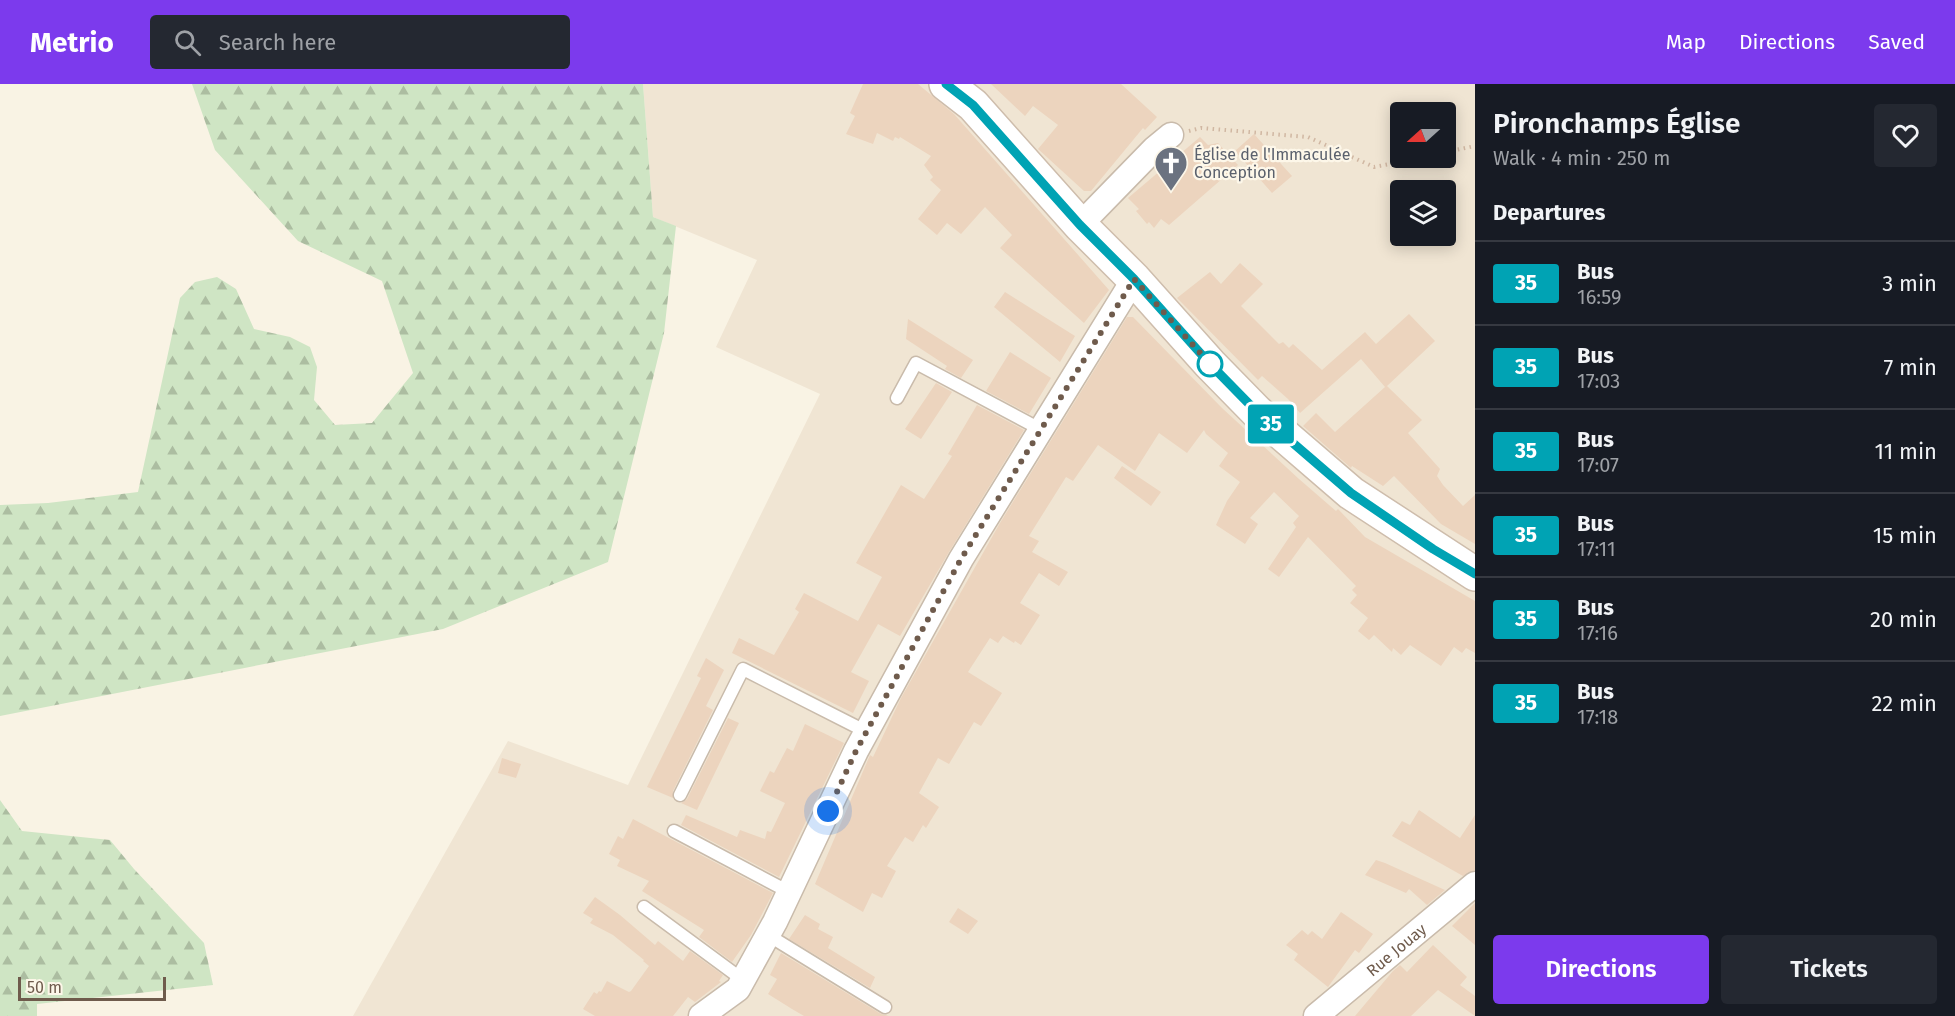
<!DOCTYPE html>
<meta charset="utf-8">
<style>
body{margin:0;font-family:"Fira Sans",sans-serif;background:#242831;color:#f1f3f6;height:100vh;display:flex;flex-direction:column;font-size:22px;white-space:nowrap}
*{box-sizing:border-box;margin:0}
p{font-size:20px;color:#9ea1a6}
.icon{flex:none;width:33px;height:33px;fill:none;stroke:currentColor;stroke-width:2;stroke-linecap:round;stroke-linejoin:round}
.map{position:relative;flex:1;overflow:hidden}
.side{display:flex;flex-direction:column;background:#171b24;width:480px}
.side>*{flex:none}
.badge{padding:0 12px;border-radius:4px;font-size:21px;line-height:39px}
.needle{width:39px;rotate:249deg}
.fabs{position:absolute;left:1390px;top:18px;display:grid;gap:12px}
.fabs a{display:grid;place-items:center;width:66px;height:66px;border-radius:6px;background:#171b24;box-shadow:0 3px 15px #0003;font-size:30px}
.scale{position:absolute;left:18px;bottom:15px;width:148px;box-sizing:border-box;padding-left:6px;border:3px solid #6f5b4c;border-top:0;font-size:16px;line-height:21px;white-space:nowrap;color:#6f5b4c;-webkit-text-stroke:4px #fdf7e9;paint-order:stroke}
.you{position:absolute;width:30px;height:30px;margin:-15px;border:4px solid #fff;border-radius:50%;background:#1a73e8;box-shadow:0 0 0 9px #1a73e833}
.map>.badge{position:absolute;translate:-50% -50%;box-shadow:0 0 0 3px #fff}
h2{padding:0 18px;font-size:22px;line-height:54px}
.round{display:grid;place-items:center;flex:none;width:63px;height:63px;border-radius:6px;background:#242831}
.headline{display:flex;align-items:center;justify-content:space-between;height:102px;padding:0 18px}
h1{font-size:28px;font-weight:600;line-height:45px}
.cta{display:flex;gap:12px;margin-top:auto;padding:12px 18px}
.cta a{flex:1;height:69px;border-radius:6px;background:#7c3aed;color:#fff;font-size:24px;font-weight:600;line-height:69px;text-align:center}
.cta a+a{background:#242831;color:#f1f3f6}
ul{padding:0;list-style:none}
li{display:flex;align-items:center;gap:18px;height:84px;padding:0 18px;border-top:2px solid #363941}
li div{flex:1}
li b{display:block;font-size:22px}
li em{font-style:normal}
li .badge{min-width:66px;font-weight:700;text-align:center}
header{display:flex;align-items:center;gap:36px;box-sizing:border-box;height:84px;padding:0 30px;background:#7c3aed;color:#fff}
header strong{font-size:28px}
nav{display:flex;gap:33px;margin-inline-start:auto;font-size:21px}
.search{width:420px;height:54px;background:#242831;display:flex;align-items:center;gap:15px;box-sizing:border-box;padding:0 21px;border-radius:6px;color:#9ea1a6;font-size:22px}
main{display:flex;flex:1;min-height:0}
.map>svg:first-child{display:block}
</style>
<header>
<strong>Metrio</strong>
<div class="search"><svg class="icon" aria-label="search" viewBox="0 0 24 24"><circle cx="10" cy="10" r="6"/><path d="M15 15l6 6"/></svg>Search here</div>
<nav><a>Map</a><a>Directions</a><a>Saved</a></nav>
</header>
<main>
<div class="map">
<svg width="1475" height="932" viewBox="0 0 1475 932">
<defs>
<pattern id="forest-firs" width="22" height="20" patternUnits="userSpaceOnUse" patternTransform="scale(1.5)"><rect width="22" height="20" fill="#cfe5c4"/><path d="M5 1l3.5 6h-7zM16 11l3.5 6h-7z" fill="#acbda1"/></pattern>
</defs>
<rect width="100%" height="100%" fill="#f9f3e4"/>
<path fill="#f0e5d3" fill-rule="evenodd" d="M643,0H1475V932H353L508,657L628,701L820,310L716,263L757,176L653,133ZM1401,28H1446V74H1401ZM1401,106H1446V152H1401Z"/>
<path fill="url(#forest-firs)" d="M192,0H643L653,133L676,142L664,249L608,478L443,545L0,632V421L48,419L138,408L180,214L195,198L217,193L236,205L254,245L290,253L310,263L317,283L314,316L335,341L372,339L413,289L382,197L298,157L215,66Z
M0,716L22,747L110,756L134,785L204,859L213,901L37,920V932H0Z"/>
<path fill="#ecd4be" d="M863,0H918L954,30L1109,206L1084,239L1000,164L1012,151L985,123L961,150L947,139L937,151L918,135L941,106L930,96L933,93L924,81L931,72L900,53L899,55L895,53L893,57L877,49L873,60L846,50L855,32L850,29Z
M991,0H1121L1157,33L1145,46L1143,44L1091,107H1084L1038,65L1058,41L1033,22L1025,32Z
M1254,50L1292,92L1272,109L1235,67Z
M1200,53L1208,61L1218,59L1238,81L1169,141L1161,135L1154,144L1149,138L1147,140L1136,127L1139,125L1128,114Z
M1240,179L1263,200L1241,222L1279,260L1283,258L1289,264L1293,260L1322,286L1365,248L1376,260L1409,230L1435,257L1387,302L1422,336L1408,349L1440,385L1437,392L1443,401L1463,422L1475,411V460L1441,440L1394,392L1383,402L1352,382L1351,384L1303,342L1316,329L1335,348L1385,303L1361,275L1300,329L1288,315L1262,292L1258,296L1177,214L1210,188L1221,200Z
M1005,208L1075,252L1060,278L994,223Z
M1127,233H1133L1222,324L1299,395L1336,427L1338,425L1365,453L1475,517V569L1466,564L1462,569L1454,563L1441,582L1410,561L1401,571L1393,564L1392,568L1374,551L1369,556L1358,547L1368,534L1350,519L1357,511L1352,506L1356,502L1308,453L1279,493L1268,485L1296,443L1293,439L1299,432L1274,408L1250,434L1258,440L1245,460L1216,441L1227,417L1240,398L1219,382L1228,369L1206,350L1204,346L1187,369L1159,349L1135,387L1098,361L1073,397L1066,393L1029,452L1039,457L1032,468L1068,488L1059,502L1039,489L1020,519L1040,531L1021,561L1015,557L1014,559L1003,552L998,559L990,554L968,588L1002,609L981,642L974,638L949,680L938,674L919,709L939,723L926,744L923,741L913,758L905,753L887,782L896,787L882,814L872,809L863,828L815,800L870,671L873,673L901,614L1000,439Z
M908,235L973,276L961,294L945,285L947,282L906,255Z
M1010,268L1051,294L1029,330L986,307Z
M936,299L952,308L921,355L905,345Z
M977,321L1024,346L949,468L900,552L878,540L851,588L869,597L853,629L732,569L739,554L774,571L799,528L795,525L804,509L858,537L882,493L856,479L901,401L924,415L952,372L948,370Z
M1122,382L1161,408L1151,422L1114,394Z
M706,574L724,586L706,622L713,626L673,707V714L647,703L701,594L697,592Z
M728,634L739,639L697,726L681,719L687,715Z
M805,640L844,659L779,793L681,741L686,731L737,753L740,746L765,755L767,747L771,748L785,719L760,707L770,687L774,689L787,664L793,667Z
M502,674L521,680L516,694L498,689Z
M1419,726L1460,754L1475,731V786L1463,792L1392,752L1402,737L1410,741Z
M633,735L773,809L751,851L732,878L699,853L704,846L642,807L649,797L617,782L620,776L609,770L618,752L623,755Z
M1376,776L1385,779L1445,806L1427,821L1409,805L1406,809L1365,791Z
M595,813L620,831L655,861L658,857L683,877L690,867L723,891L719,897L721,898L695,918L688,913L673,932H595L583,925L594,908L597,910L599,907L601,908L607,897L629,908L631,907L649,882L643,877L644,876L613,851L590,839L593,835L583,829Z
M1475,819V861L1452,842Z
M958,824L978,837L968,850L949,838Z
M1341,828L1373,850L1359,869L1355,866L1328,903L1294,876L1298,870L1286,861L1302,846L1308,851L1312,847L1322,855Z
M805,831L820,840L818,845L833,853L828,864L875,893L870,904L789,855Z
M1433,861L1467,893L1460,901L1475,912V932L1438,906L1411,932H1355L1393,887L1400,881L1407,888Z
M781,869L881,930L889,932H804L792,925L768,910L777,895L770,891Z"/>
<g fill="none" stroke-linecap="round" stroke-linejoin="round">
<g stroke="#c9bbab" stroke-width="15">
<path id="service" d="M897,314L916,279L1040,345
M680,711L743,585L867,648
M674,747L789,808
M644,823L743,896
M768,851L885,923"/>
</g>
<g stroke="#c9bbab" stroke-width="27">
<g id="minor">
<path d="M1080,141L1154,65L1171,51"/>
<path d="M701,932L738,905L775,838L856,667L961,475L1134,195"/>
<path id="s1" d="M1316,932L1475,800"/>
</g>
</g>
<g stroke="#cebdac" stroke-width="36">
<path id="secondary" d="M946,0L973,21L1080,141L1134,195L1210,280L1257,328L1351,409L1475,490"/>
</g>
<path stroke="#d0b7a2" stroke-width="4" stroke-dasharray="1.5 4.5" stroke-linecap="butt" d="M1189,47L1201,44L1308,53L1374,83L1421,74
M1446,68L1475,62"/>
<use href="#service" stroke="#fff" stroke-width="12"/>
<use href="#minor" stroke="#fff" stroke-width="24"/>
<use href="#secondary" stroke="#fff" stroke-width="33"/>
</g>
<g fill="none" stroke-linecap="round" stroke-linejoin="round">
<g stroke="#fff" stroke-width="14">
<path id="line" d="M946,0L973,21L1080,141L1134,195L1210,280L1257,328L1351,409L1433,465L1475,490"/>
</g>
<use href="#line" stroke="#00a3b4" stroke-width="9"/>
<path stroke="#6f5b4c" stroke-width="6" stroke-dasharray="0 10.8" d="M828,727L856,667L961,475L1134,195L1210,280"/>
</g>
<defs>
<g id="church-pin" transform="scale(1.725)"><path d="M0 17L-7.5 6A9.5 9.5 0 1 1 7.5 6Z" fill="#6b7280" stroke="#fdf7e9"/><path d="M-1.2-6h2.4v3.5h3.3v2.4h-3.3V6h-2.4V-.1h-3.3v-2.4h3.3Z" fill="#fff"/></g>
</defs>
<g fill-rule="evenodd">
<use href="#church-pin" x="1171" y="79"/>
</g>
<circle fill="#fff" stroke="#00a3b4" stroke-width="3" cx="1210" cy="280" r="12"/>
<g text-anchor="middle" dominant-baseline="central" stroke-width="4.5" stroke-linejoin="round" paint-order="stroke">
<g font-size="16" fill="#5b616d" stroke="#fdf7e9" text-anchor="start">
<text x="1194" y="70">Église de l'Immaculée<tspan x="1194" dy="18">Conception</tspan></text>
</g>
<g font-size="16" fill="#6f5b4c" stroke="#fdf7e9">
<text stroke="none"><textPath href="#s1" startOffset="104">Rue Jouay</textPath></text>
</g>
</g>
</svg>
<div class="fabs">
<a><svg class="needle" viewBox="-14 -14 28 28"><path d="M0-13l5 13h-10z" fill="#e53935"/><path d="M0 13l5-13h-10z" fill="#9ea1a6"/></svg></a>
<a><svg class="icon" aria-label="layers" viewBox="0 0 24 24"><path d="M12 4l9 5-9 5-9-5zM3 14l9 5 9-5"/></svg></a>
</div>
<div class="scale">50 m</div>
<div class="you" style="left:828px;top:727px"></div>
<b class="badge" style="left:1271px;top:340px;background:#00a3b4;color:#fff">35</b>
</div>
<section class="side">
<div class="headline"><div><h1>Pironchamps Église</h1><p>Walk · 4 min · 250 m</p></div><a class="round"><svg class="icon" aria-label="heart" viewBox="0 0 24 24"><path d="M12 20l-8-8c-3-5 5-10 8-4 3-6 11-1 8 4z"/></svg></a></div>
<h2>Departures</h2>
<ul>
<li><span class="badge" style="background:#00a3b4;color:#fff">35</span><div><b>Bus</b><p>16:59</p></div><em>3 min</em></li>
<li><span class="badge" style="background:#00a3b4;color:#fff">35</span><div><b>Bus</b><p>17:03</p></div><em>7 min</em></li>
<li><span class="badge" style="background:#00a3b4;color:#fff">35</span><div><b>Bus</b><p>17:07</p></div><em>11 min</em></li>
<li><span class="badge" style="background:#00a3b4;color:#fff">35</span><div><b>Bus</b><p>17:11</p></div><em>15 min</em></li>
<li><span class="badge" style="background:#00a3b4;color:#fff">35</span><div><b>Bus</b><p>17:16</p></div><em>20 min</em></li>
<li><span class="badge" style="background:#00a3b4;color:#fff">35</span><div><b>Bus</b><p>17:18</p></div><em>22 min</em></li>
</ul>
<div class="cta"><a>Directions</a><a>Tickets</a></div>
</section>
</main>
